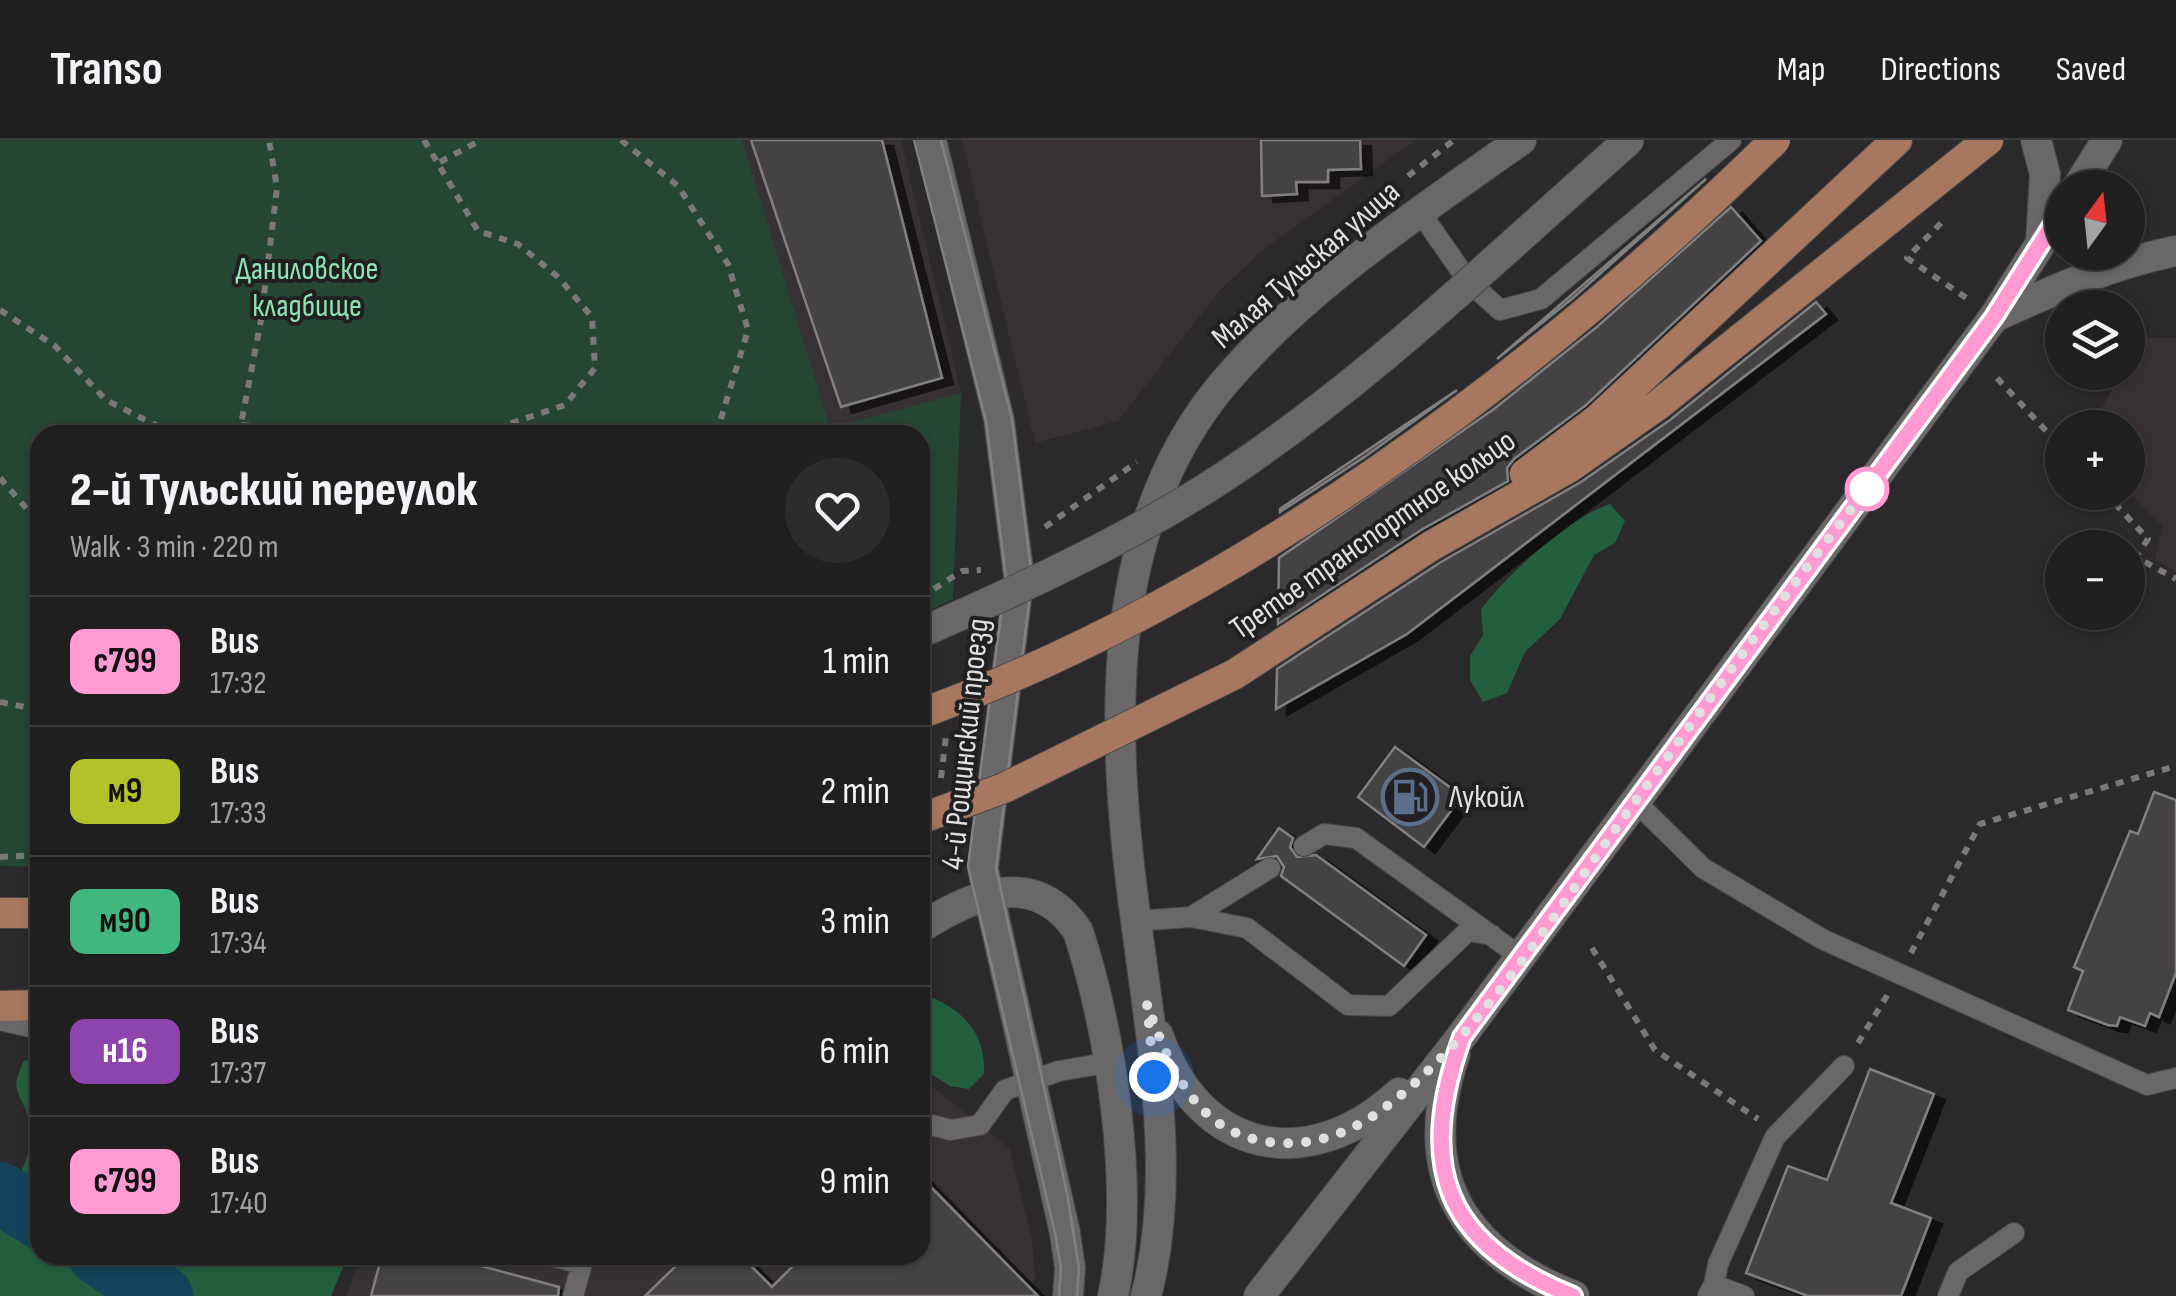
<!DOCTYPE html>
<meta charset="utf-8">
<style>
body{margin:0;font-family:"Sofia Sans Condensed",sans-serif;background:#2d2c2d;color:#f1f3f6;height:100vh;display:flex;flex-direction:column;font-size:38px;white-space:nowrap}
*{box-sizing:border-box;margin:0}
p{font-size:32px;color:#a2a2a5}
.icon{flex:none;width:55px;height:55px;fill:none;stroke:currentColor;stroke-width:2;stroke-linecap:round;stroke-linejoin:round}
.map{position:relative;flex:1;overflow:hidden}
.details{position:absolute;left:30px;top:285px;width:900px;height:840px;display:flex;flex-direction:column;background:#201f20;border-radius:30px;box-shadow:0 2px 8px #0004,0 0 0 2px #3d3d3e}
.details>*{flex:none}
.badge{padding:0 20px;border-radius:15px;font-size:35px;line-height:65px}
.needle{width:65px;rotate:15deg}
.controls{position:absolute;left:2045px;top:30px;display:grid;gap:20px}
.controls a{display:grid;place-items:center;width:100px;height:100px;border-radius:50%;background:#201f20;box-shadow:0 2px 8px #0004,0 0 0 2px #3d3d3e;font-size:50px}
.you{position:absolute;width:50px;height:50px;margin:-25px;border:8px solid #fff;border-radius:50%;background:#1a73e8;box-shadow:0 0 0 15px #1a73e833}
.map>.badge{position:absolute;translate:-50% -50%;box-shadow:0 0 0 5px #fff}
.round{display:grid;place-items:center;flex:none;width:105px;height:105px;border-radius:52px;background:#2d2c2d}
.headline{display:flex;align-items:center;justify-content:space-between;height:170px;padding:0 40px}
h1{font-size:48px;font-weight:800;line-height:75px}
ul{padding:0;list-style:none}
li{display:flex;align-items:center;gap:30px;height:130px;padding:0 40px;border-top:2px solid #3d3d3e}
li div{flex:1}
li b{display:block;font-size:38px}
li em{font-style:normal}
li .badge{min-width:110px;font-weight:700;text-align:center}
header{display:flex;align-items:center;gap:60px;box-sizing:border-box;height:140px;padding:0 50px;background:#201f20;border-bottom:2px solid #3d3d3e}
header strong{font-size:48px}
nav{display:flex;gap:55px;margin-inline-start:auto;font-size:35px}
.map>svg:first-child{display:block}
</style>
<header>
<strong>Transo</strong>
<nav><a>Map</a><a>Directions</a><a>Saved</a></nav>
</header>
<div class="map">
<svg width="2176" height="1156" viewBox="0 0 2176 1156">
<defs>
<filter id="shadow"><feDropShadow dx="11" dy="6" stdDeviation="0" flood-color="#0009"/></filter>
</defs>
<rect width="100%" height="100%" fill="#2b292b"/>
<path fill="#373136" d="M742,0H901L961,253L830,289Z
M962,0H1415L1263,110L1220,150L1118,281L1035,303Z
M2141,198H2176V432L2155,420L2162,385L2128,351V288L2091,287L2122,233L2128,232V223Z
M920,937L1009,1008L1032,1100L1035,1138L1029,1156H346L361,1115H920Z"/>
<path fill="#254633" d="M0,0H742L830,288L961,253L953,459L920,475V295H40V727L0,726Z"/>
<path fill="#235f3f" d="M1610,364L1625,381L1615,403L1594,415L1560,479L1525,512L1507,553L1483,562L1470,540V516L1483,495L1481,469C1508,434 1568,378 1610,364Z
M933,858C967,873 986,897 984,934L969,949L950,946L920,927V861Z
M40,916V1115H348L331,1156H0V1057C21,1042 36,1005 29,979C21,952 8,952 24,921Z"/>
<g fill="none" stroke-linecap="round" stroke-linejoin="round">
<path stroke="#12435a" stroke-width="62" d="M0,1053L40,1078
M99,1115L162,1156"/>
</g>
<path fill="#444244" stroke="#827f81" stroke-width="2.5" filter="url(#shadow)" d="M751,0H882L942,238L841,267Z
M1261,0H1360L1361,29L1328,30V42H1296L1297,54L1262,56Z
M1706,39L1573,158L1497,219L1678,63Z
M1731,67L1761,101L1586,265L1514,319L1507,328L1508,341L1421,390L1278,484L1279,418L1494,269L1598,186Z
M1816,162L1826,174L1407,494L1276,569L1277,529L1441,422L1581,342L1670,280Z
M1457,250L1366,316L1280,372V369Z
M1395,607L1462,656L1424,707L1358,657Z
M2154,652L2176,660V833L2159,877L2150,873L2145,886L2120,877L2117,886L2108,885L2068,870L2083,831L2074,827L2130,691L2138,694Z
M1279,688L1293,698L1290,707L1297,717L1316,715L1426,795L1404,826L1281,736L1284,727L1277,716L1257,719Z
M1870,929L1934,954L1891,1063L1931,1078L1901,1156H1808L1746,1133L1788,1026L1827,1040Z
M920,1036L1038,1156H645L687,1115H740L772,1147L804,1115H920Z
M382,1115H440L559,1147L558,1156H371Z"/>
<g fill="none" stroke-linecap="round" stroke-linejoin="round">
<g stroke="#494849" stroke-width="22">
<path id="lane" d="M1420,72L1468,141L1500,170L1541,159L1731,0
M1635,661L1703,728L1822,799L2147,945L2176,938
M1304,706L1324,694L1356,698L1521,817
M1191,777L1247,788L1348,865L1389,866L1468,791L1492,795
M1136,781L1191,777L1270,728
M920,982L951,990L980,985L1005,950L1059,931L1106,923
M547,1115L582,1124L573,1156
M1714,1145L1718,1124L1775,997L1844,926
M1708,1155L1714,1145L1744,1156
M1948,1156L1958,1132L2014,1093"/>
</g>
<g stroke="#494849" stroke-width="32">
<path id="street" d="M931,0L999,280L1019,437L983,729L1065,1093L1070,1128L1068,1156
M1994,177C2054,150 2111,124 2176,111"/>
</g>
<g stroke="#494849" stroke-width="32">
<path id="secondary" d="M2036,0L2045,34L2041,102
M2077,48L2107,0
M920,788C973,754 1035,727 1078,791C1111,893 1136,1051 1113,1156
M0,875L40,884
M1158,895C1199,1014 1308,1037 1399,953
M1455,914C1414,1033 1460,1111 1574,1156
M1146,1156C1176,1043 1154,916 1139,803C1113,618 1094,398 1223,244C1305,147 1418,73 1521,0
M1259,1156L1461,897L1994,177L2062,70"/>
</g>
<g stroke="#494849" stroke-width="32">
<path id="primary" d="M1525,334L1598,279L1897,0
M1431,406L1570,327L1658,265L1988,0
M0,773H40
M0,866L40,865"/>
</g>
<path stroke="#7a787a" stroke-width="6" stroke-dasharray="8 8" stroke-linecap="butt" d="M424,0L478,91L518,104L558,137L592,177L595,228L565,265L476,295
M621,0L678,46L728,124L748,190L716,295
M440,22L481,0
M1408,36L1454,0
M1941,83L1907,118L1971,161
M0,170L55,206L106,260L175,295
M1997,238L2062,308
M179,295L243,285L338,295
M239,295L261,180L277,48L269,0
M0,338L40,384
M2104,352L2148,399L2136,417L2176,439
M1045,387L1137,322
M934,449L962,431L981,430
M0,562L40,570
M941,638L946,596
M0,717L40,715
M1592,808L1655,910L1758,979
M1911,813L1980,684L2176,626
M1858,903L1888,854"/>
<use href="#lane" stroke="#6a6769" stroke-width="20"/>
<use href="#street" stroke="#6a6769" stroke-width="30"/>
<use href="#secondary" stroke="#6a6769" stroke-width="30"/>
<use href="#primary" stroke="#a7775f" stroke-width="30"/>
<path stroke="#828082" stroke-width="2.5" d="M914,0L986,281L1006,437L968,726L1055,1093L1061,1128L1059,1156
M941,0L1012,279L1032,438L996,728L1067,1053L1079,1128L1077,1156"/>
<g stroke="#494849" stroke-width="32" stroke-linecap="butt">
<path id="secondary-bridge" d="M920,493C1018,450 1114,406 1205,349C1359,251 1493,120 1629,0"/>
</g>
<g stroke="#494849" stroke-width="32" stroke-linecap="butt">
<path id="primary-bridge" d="M920,574C1235,459 1537,234 1775,0
M920,679L1004,648L1235,534L1431,406"/>
</g>
<use href="#secondary-bridge" stroke="#6a6769" stroke-width="30"/>
<use href="#primary-bridge" stroke="#a7775f" stroke-width="30"/>
</g>
<g fill="none" stroke-linecap="round" stroke-linejoin="round">
<g stroke="#fff" stroke-width="22">
<path id="line" d="M1573,1156C1443,1104 1416,1025 1462,897L1994,177L2062,70"/>
</g>
<use href="#line" stroke="#ff9ad2" stroke-width="15"/>
<path stroke="#e1e0e1" stroke-width="10" stroke-dasharray="0 18" d="M1154,937L1147,864C1169,925 1195,993 1269,1002C1307,1007 1344,996 1376,974C1476,905 1560,764 1632,666C1709,560 1786,452 1867,349"/>
</g>
<defs>
<g id="fuel-ring" transform="scale(2.875)"><circle r="9.5" fill="#211f21" stroke="#5c6f8a" stroke-width="1.5"/><path d="M-5.5-6h7V0h2V4h1.3V-2.5L3-4.5l.8-.8L6-3V5H2.5V1h-1V6h-7ZM-4.2-4.7v3.2H.2V-4.7Z" fill="#5c6f8a"/></g>
</defs>
<g fill-rule="evenodd">
<use href="#fuel-ring" x="1410" y="657"/>
</g>
<circle fill="#fff" stroke="#ff9ad2" stroke-width="5" cx="1867" cy="349" r="20"/>
<g text-anchor="middle" dominant-baseline="central" stroke-width="8" stroke-linejoin="round" paint-order="stroke">
<g font-size="32" fill="#e1e0e1" stroke="#211f21">
<text transform="translate(1306 125) rotate(-41)">Малая Тульская улица</text>
<text transform="translate(1373 395) rotate(-35)">Третье транспортное кольцо</text>
<text transform="translate(966 604) rotate(-84)">4-й Рощинский проезд</text>
</g>
<g font-size="32" fill="#8de4b1" stroke="#211f21">
<text x="307" y="129">Даниловское<tspan x="307" dy="37">кладбище</tspan></text>
</g>
<g font-size="32" fill="#e1e0e1" stroke="#211f21" text-anchor="start">
<text x="1449" y="657">Лукойл</text>
</g>
</g>
</svg>
<div class="controls">
<a><svg class="needle" viewBox="-14 -14 28 28"><path d="M0-13l5 13h-10z" fill="#e53935"/><path d="M0 13l5-13h-10z" fill="#a2a2a5"/></svg></a>
<a><svg class="icon" aria-label="layers" viewBox="0 0 24 24"><path d="M12 4l9 5-9 5-9-5zM3 14l9 5 9-5"/></svg></a>
<a>+</a>
<a>−</a>
</div>
<div class="you" style="left:1154px;top:937px"></div>
<section class="details">
<div class="headline"><div><h1>2-й Тульский переулок</h1><p>Walk · 3 min · 220 m</p></div><a class="round"><svg class="icon" aria-label="heart" viewBox="0 0 24 24"><path d="M12 20l-8-8c-3-5 5-10 8-4 3-6 11-1 8 4z"/></svg></a></div>
<ul>
<li><span class="badge" style="background:#ff9ad2;color:#111">с799</span><div><b>Bus</b><p>17:32</p></div><em>1 min</em></li>
<li><span class="badge" style="background:#b2c329;color:#111">м9</span><div><b>Bus</b><p>17:33</p></div><em>2 min</em></li>
<li><span class="badge" style="background:#40b781;color:#111">м90</span><div><b>Bus</b><p>17:34</p></div><em>3 min</em></li>
<li><span class="badge" style="background:#8e44ad;color:#fff">н16</span><div><b>Bus</b><p>17:37</p></div><em>6 min</em></li>
<li><span class="badge" style="background:#ff9ad2;color:#111">с799</span><div><b>Bus</b><p>17:40</p></div><em>9 min</em></li>
</ul>
</section>
</div>
